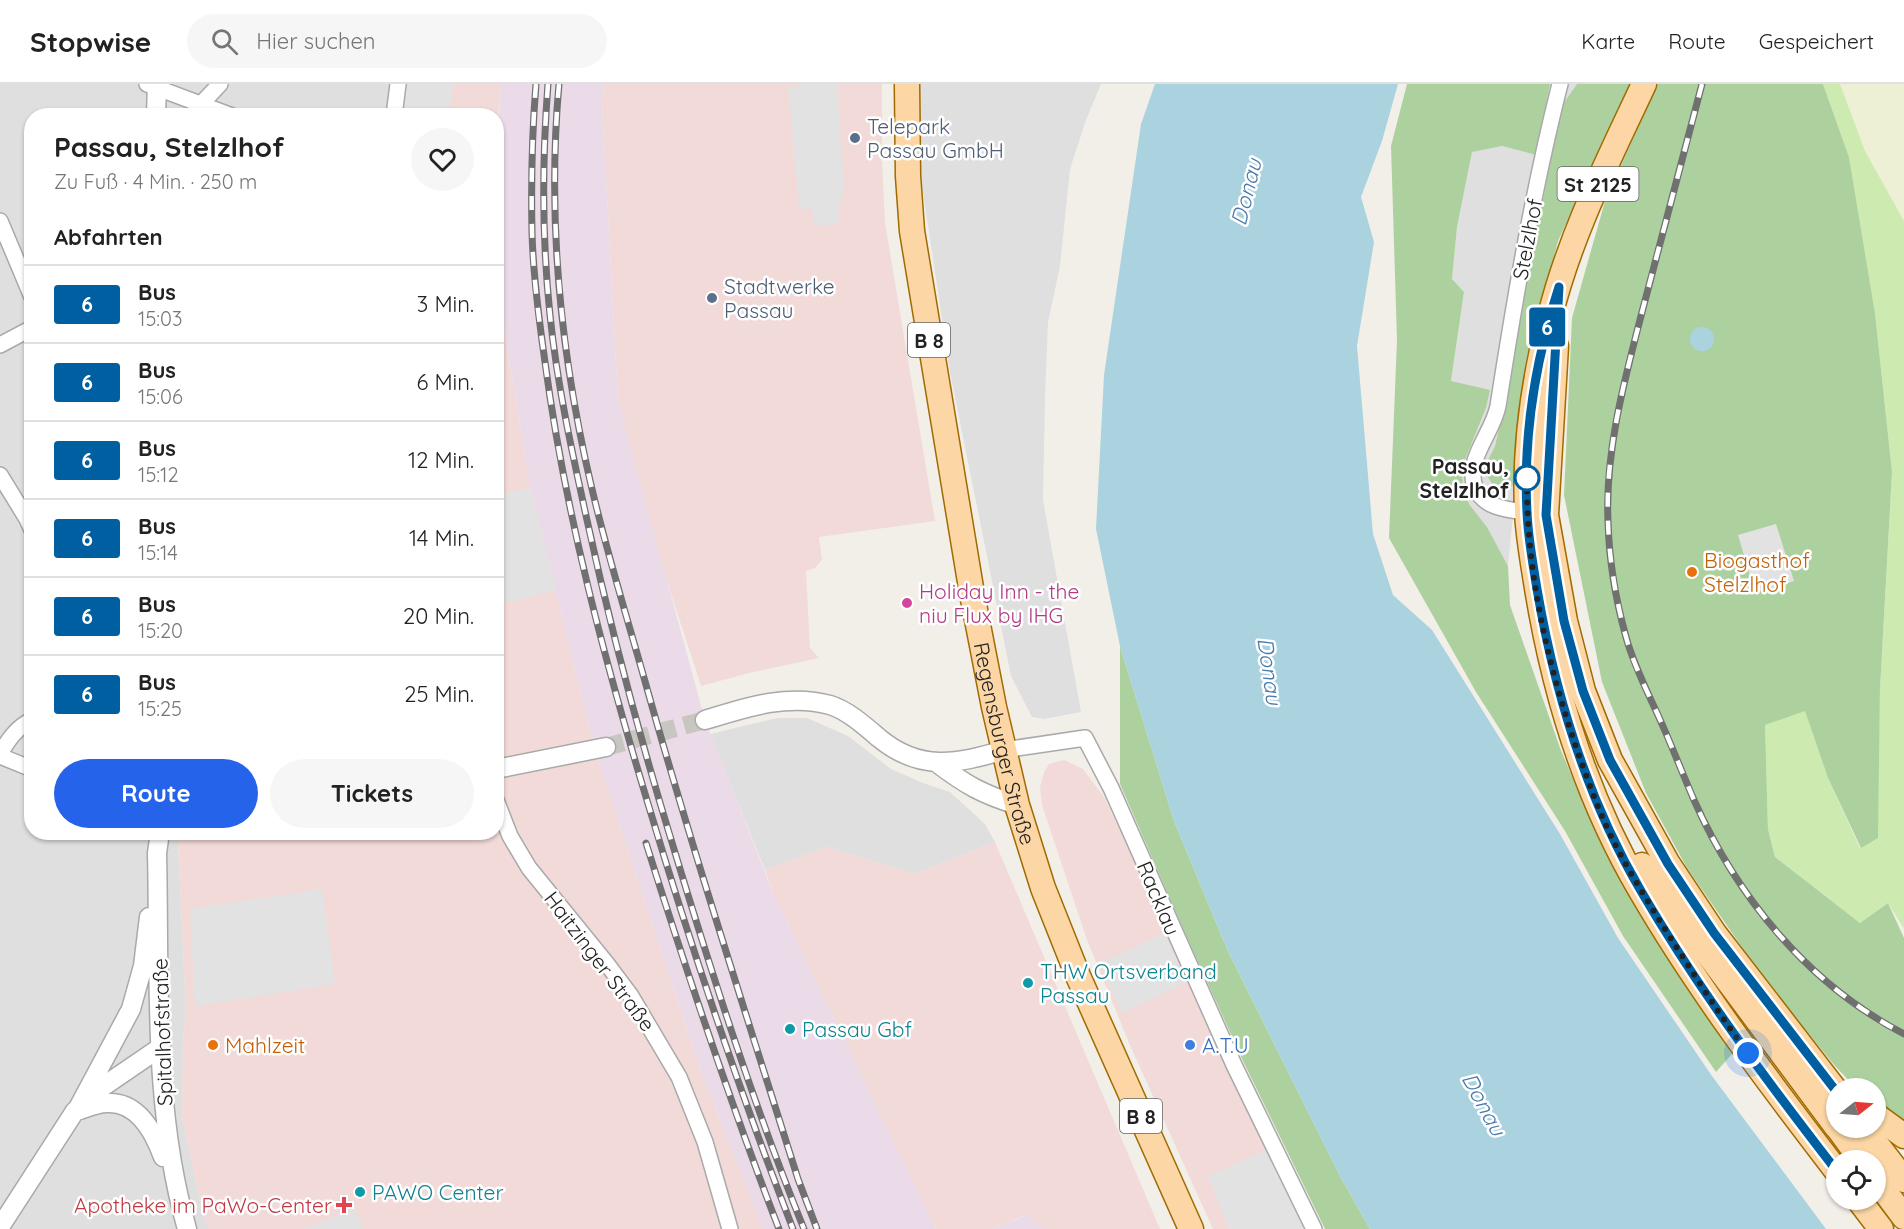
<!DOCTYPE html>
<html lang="de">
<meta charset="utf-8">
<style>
body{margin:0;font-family:Quicksand,sans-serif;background:#f6f6f6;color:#222;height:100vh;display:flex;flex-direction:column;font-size:22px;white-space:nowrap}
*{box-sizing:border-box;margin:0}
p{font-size:20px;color:#767676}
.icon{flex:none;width:33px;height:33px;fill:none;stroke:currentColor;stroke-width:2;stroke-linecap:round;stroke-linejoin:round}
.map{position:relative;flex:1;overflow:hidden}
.side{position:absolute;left:24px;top:24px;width:480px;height:732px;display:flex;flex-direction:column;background:#fff;border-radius:24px;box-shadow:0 2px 4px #0004}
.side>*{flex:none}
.badge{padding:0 12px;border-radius:4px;font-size:21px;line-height:39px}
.needle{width:39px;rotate:73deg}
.controls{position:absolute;left:1826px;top:994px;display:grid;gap:12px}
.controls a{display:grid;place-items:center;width:60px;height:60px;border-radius:50%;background:#fff;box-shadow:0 2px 4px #0004;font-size:30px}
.you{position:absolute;width:30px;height:30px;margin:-15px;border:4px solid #fff;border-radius:50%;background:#1a73e8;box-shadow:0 0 0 9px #1a73e833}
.map>.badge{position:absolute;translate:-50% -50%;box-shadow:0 0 0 3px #fff}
h2{padding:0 30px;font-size:22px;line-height:54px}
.round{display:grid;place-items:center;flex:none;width:63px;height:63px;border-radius:32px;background:#f6f6f6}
.overview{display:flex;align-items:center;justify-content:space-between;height:102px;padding:0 30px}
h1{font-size:28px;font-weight:700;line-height:45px}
.cta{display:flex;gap:12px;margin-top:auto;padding:12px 30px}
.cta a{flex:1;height:69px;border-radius:36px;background:#2563eb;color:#fff;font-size:24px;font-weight:700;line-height:69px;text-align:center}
.cta a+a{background:#f6f6f6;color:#222}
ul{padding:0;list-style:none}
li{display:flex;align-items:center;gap:18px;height:78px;padding:0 30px;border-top:2px solid #e0e0e0}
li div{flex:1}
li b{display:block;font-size:22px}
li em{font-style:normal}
li .badge{min-width:66px;font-weight:700;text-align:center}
header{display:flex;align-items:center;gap:36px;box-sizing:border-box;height:84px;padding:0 30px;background:#fff;border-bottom:2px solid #e0e0e0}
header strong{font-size:28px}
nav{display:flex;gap:33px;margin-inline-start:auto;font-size:21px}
.search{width:420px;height:54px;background:#f6f6f6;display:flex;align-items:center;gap:15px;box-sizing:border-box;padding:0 21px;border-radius:33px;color:#767676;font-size:22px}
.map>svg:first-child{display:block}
</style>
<header>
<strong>Stopwise</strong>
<div class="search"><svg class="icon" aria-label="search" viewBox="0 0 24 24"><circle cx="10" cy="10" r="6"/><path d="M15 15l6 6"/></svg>Hier suchen</div>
<nav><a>Karte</a><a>Route</a><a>Gespeichert</a></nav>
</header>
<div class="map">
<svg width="1904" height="1145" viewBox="0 0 1904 1145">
<rect width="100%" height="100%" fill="#f2efe9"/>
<path fill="#e0dfdf" d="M0,0H399L395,31L32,32V748L185,749L178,758L186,927L183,956L182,1032L202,1127L209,1145H0Z
M920,0H1101L1086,36L1070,85L1060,182L1048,238L1045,312L1043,416L1081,628L1044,635L1032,633L1011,592L950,288L920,88L917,41Z
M1550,0H1577L1558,28L1500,340L1495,362L1483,386L1516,401L1508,482L1487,443L1469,420L1463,403L1462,383L1486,324L1451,297L1464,208L1452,195L1457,143L1472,67L1502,62L1536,71Z
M777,634H807L848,652L891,685L923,699L950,708L985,740L995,758L915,790L826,763L765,786L710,650Z"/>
<path fill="#f2dad9" d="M399,0H501L497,55L496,32H395Z
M604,0H882V76L885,139L935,437L819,453L822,476L815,484L806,487L810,564L819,574L749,589L701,602L665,491L618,317L602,18Z
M497,82L501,225L530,404L595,666L701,988L763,1145H209L202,1127L182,1032L183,956L186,927L178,758L185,748H496Z
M1064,676L1083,685L1104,713L1306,1145H1213L1129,959L1086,853L1042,721L1040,703L1044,688L1049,680Z
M995,758L1160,1145H1044L1025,1131L993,1145H936L774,811L765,786L826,763L915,790Z"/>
<path fill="#ebdbe8" d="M501,0H604L602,18L618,317L705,636L774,811L936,1145H763L701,988L595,666L530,404L501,225L496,82Z
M1026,1131L1044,1145H993Z"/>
<path fill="#eef0d5" d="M1840,0H1904V137L1865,67Z"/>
<path fill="#cdebb0" d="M1823,0H1840L1865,67L1904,137V845L1888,819L1860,839L1775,773L1768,745L1765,641L1805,626L1828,694L1860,764L1877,754L1880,605L1892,388L1875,229L1849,73Z"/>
<path fill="#add19e" d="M1407,0H1550L1536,71L1502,62L1472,68L1457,143L1452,195L1464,208L1451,297L1490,306L1486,324L1462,383L1463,403L1469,420L1487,443L1508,482L1510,521L1560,664L1590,735L1630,811L1732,970L1716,988L1623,852L1565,747L1476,608L1389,454L1397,256L1391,62Z
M1577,0H1630L1558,157L1539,230L1516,401L1495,404L1483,386L1495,362L1500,340L1523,198L1544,111L1558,27Z
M1658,0H1823L1849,73L1875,229L1892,388L1880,605L1878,754L1861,764L1828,694L1805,627L1765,641L1768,745L1775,773L1860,839L1888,819L1904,854V1038L1875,1020V1005H1857L1835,982L1762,892L1687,784L1646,709L1602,598L1564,411L1572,234L1605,117Z
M1120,562L1174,737L1227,865L1340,1092L1370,1145H1325L1243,977L1184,847L1120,700Z"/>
<path fill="#e2e2e2" d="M399,0H453L449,31L395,32Z
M799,0H837L844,107L838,124L839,140L814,142L812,124L799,126L788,3L799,2Z
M530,404L556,506L497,521V411Z
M1776,440L1794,497L1755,509L1738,451Z
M322,805L335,900L195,922L190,825Z
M1164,849L1187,898L1122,929L1099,880Z
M1265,1067L1306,1145H1229L1208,1092Z
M355,1124L363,1145H304Z"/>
<path fill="#aad3df" d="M1155,0H1398L1382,57L1361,113L1374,158L1357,262L1373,450L1393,511L1432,546L1560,750L1618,854L1712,992L1826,1145H1370L1340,1092L1227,865L1174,737L1120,562L1096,445L1104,291L1141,40Z
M1690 255a12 12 0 1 1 24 0a12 12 0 1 1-24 0Z"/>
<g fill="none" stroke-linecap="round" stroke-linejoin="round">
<path stroke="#c8c6c1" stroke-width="18" stroke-dasharray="18 9" stroke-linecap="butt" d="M606,663L705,636"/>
<g stroke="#a9a9a9" stroke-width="18">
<path id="minor" d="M147,0L232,32
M202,19L220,0
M394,32L398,0
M0,137L32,213
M0,261L32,244
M0,391L27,435L32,446
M1533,429C1512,426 1484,426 1475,403C1465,375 1493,349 1498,322C1515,214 1533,106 1560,0
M1004,666L1085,654L1111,704L1234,981L1314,1145
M0,670C8,656 17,643 32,636
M0,672L32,685
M496,716L510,752L529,784L607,880L631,912L679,993L705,1058L730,1145"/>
</g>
<g stroke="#a9a9a9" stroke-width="21">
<path id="tertiary" d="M156,32L157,0
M705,636C744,624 788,609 830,621C847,626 865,642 879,654C920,688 957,680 1004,666
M937,679C966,701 982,710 1017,721
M496,685L606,663
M160,748L157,769C160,894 152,1023 187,1145
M77,1026L131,925L143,882L149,833
M80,1026C88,1023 98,1019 107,1019C138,1017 154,1048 163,1073
M0,1143L75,1027L101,1004L161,963"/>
</g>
<g stroke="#a06b00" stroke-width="27">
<g id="primary">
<path id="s1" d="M907,0L908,92L912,147L972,510L994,623L1017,721L1043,804L1078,892L1191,1145"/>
<path d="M1644,0C1609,75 1570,151 1550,232C1534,295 1524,361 1527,427C1528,452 1533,479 1537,504C1554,609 1587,715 1641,807C1698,905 1767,996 1836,1086"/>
<path d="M1556,262L1546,431L1565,537L1583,607L1610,676L1668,780L1714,849L1836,1007"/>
<path d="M1642,781L1836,1042"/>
<path d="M1875,1031L1904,1052"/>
<path d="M1838,1044L1862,1077"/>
<path d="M1864,1044L1904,1096"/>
<path d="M1875,1094L1904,1133"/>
<path d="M1859,1116L1881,1145"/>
</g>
</g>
<use href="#minor" stroke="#fff" stroke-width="15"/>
<use href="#tertiary" stroke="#fff" stroke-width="18"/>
<use href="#primary" stroke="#fcd6a4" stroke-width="24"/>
<g stroke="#707070" stroke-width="7">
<path id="rail" d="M536,0C532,49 531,99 532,148C533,192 539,236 545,278C565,429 605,578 649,723C692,866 739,1006 793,1145
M548,0C542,77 542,155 550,231C557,300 572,368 587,436C610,542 638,647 670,752C710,884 752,1017 804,1145
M559,0C547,135 561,274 592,405C608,473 629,540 648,608C694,771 747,933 798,1095L817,1145
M1702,0C1682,77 1661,155 1641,232C1624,298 1605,368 1608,437C1609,475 1616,517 1626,553C1635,586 1652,616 1665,647C1675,670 1684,693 1694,716C1737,813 1808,900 1904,950
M646,759C687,889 730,1018 779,1145"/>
</g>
<use href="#rail" stroke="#fff" stroke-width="4.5" stroke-dasharray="14" stroke-linecap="butt"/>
</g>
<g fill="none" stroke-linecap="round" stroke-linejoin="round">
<g stroke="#fff" stroke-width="14">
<path id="line" d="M1836,1007L1714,849L1668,780L1610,676L1583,607L1564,537L1546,431L1559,203C1536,274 1523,352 1527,428C1528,454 1533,480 1537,505C1555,610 1587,715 1641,807C1698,905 1767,997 1836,1086"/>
</g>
<use href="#line" stroke="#005fa1" stroke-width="9"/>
<path stroke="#222" stroke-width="6" stroke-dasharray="0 10.8" d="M1527,394V390C1525,505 1558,623 1601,730C1619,773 1645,813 1670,853C1695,892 1720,932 1748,969"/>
</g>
<g fill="#5c6f8a" stroke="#fff" stroke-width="2">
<circle cx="855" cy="54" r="6"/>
<circle cx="712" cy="214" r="6"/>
</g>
<circle fill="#fff" stroke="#005fa1" stroke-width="3" cx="1527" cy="394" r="12"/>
<g fill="#e8710a" stroke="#fff" stroke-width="2">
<circle cx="1692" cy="488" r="6"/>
<circle cx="213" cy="961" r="6"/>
</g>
<circle fill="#d1479c" stroke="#fff" stroke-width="2" cx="907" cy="519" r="6"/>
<g fill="#0f9aa8" stroke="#fff" stroke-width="2">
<circle cx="1028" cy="899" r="6"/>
<circle cx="790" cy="945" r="6"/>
<circle cx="360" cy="1108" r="6"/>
</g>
<circle fill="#3f7fe0" stroke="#fff" stroke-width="2" cx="1190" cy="961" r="6"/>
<path fill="#e0444e" stroke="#fff" stroke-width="2" d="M341 1112h6v6h6v6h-6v6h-6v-6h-6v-6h6z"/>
<g text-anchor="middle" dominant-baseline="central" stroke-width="5" stroke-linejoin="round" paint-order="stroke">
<g fill="#fff" stroke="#646464" stroke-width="1.5">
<rect x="1557.5" y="83" width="81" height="34" rx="4.5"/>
<rect x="908" y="239" width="42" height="34" rx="4.5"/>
<rect x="1120" y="1015" width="42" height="34" rx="4.5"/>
</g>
<g font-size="20" font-weight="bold" fill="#222">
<text x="1598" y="100">St 2125</text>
<text x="929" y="256">B 8</text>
<text x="1141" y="1032">B 8</text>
</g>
<g font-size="21" fill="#4e5e75" stroke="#fff" text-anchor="start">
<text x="867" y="42">Telepark<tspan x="867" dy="24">Passau GmbH</tspan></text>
<text x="724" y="202">Stadtwerke<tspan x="724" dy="24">Passau</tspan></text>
</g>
<g font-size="21" fill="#222" stroke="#fff">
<text transform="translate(1527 155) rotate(-79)">Stelzlhof</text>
<text stroke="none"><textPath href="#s1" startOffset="668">Regensburger Straße</textPath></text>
<text transform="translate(1159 814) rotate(67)">Racklau</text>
<text transform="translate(600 877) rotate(53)">Haitzinger Straße</text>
<text transform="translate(162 948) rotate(-92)">Spitalhofstraße</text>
</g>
<g font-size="21" font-weight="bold" fill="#222" stroke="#fff" text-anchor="end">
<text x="1509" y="382">Passau,<tspan x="1509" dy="24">Stelzlhof</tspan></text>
</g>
<g font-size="21" fill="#c56008" stroke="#fff" text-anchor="start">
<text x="1704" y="476">Biogasthof<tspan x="1704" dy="24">Stelzlhof</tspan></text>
<text x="225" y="961">Mahlzeit</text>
</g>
<g font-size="21" fill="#b23c85" stroke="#fff" text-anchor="start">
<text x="919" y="507">Holiday Inn - the<tspan x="919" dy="24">niu Flux by IHG</tspan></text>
</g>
<g font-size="21" fill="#0d838f" stroke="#fff" text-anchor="start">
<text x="1040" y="887">THW Ortsverband<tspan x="1040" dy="24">Passau</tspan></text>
<text x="802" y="945">Passau Gbf</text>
<text x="372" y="1108">PAWO Center</text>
</g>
<g font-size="21" fill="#366cbe" stroke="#fff" text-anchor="start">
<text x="1202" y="961">A.T.U</text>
</g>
<g font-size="21" fill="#be3a42" stroke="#fff" text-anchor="end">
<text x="332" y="1121">Apotheke im PaWo-Center</text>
</g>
<g font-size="22" font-style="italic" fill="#4a7aab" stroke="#fff">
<text transform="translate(1246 108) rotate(-76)">Donau</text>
<text transform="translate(1270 587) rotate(82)">Donau</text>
<text transform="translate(1484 1020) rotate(62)">Donau</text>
</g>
</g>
</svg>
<div class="controls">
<a><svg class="needle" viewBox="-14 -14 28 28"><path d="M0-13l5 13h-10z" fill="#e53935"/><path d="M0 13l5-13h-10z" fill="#767676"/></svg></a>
<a><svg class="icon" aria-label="locate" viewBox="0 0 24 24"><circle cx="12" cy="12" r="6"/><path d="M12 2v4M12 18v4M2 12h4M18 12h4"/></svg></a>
</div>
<div class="you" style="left:1748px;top:969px"></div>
<b class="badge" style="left:1547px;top:243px;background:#005fa1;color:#fff">6</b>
<section class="side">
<div class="overview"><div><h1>Passau, Stelzlhof</h1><p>Zu Fuß · 4 Min. · 250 m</p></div><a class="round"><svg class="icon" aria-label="heart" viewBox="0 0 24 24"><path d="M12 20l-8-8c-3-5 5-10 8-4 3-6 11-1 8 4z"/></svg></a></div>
<h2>Abfahrten</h2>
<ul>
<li><span class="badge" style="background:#005fa1;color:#fff">6</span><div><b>Bus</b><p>15:03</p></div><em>3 Min.</em></li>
<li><span class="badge" style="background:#005fa1;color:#fff">6</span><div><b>Bus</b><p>15:06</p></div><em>6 Min.</em></li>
<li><span class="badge" style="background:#005fa1;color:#fff">6</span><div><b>Bus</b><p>15:12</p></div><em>12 Min.</em></li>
<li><span class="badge" style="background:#005fa1;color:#fff">6</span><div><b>Bus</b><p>15:14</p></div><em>14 Min.</em></li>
<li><span class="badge" style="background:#005fa1;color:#fff">6</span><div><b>Bus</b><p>15:20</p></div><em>20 Min.</em></li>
<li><span class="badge" style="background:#005fa1;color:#fff">6</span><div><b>Bus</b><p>15:25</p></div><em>25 Min.</em></li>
</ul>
<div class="cta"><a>Route</a><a>Tickets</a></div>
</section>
</div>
